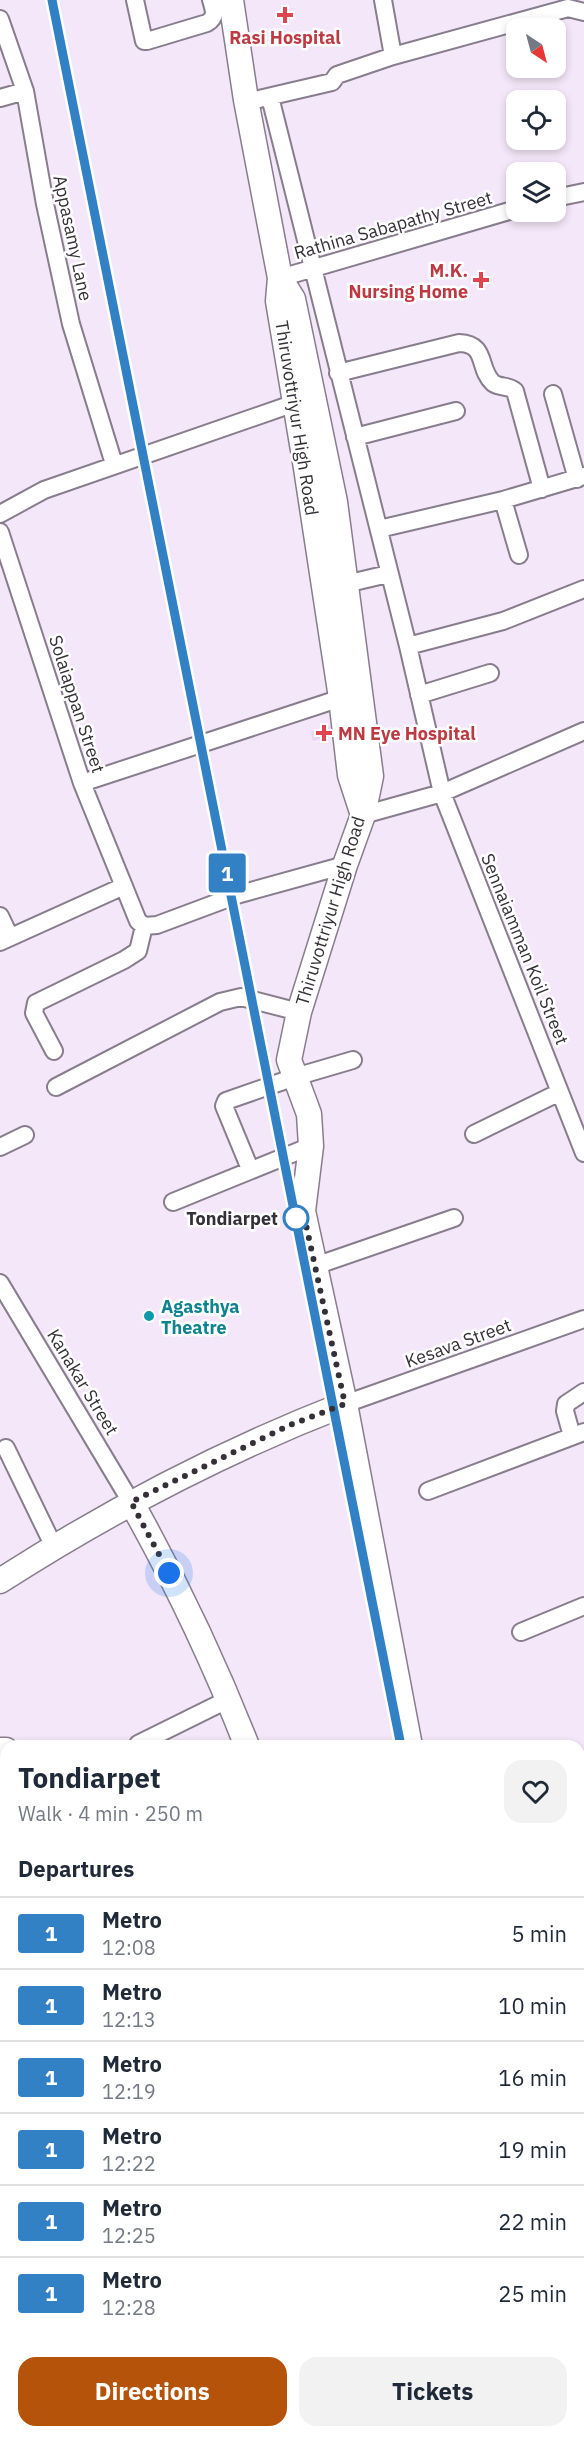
<!DOCTYPE html>
<meta charset="utf-8">
<style>
body{margin:0;font-family:"IBM Plex Sans",sans-serif;background:#f2f2f3;color:#1f2937;height:100vh;display:flex;flex-direction:column;font-size:22px;white-space:nowrap}
*{box-sizing:border-box;margin:0}
p{font-size:20px;color:#747a83}
.icon{flex:none;width:33px;height:33px;fill:none;stroke:currentColor;stroke-width:2;stroke-linecap:round;stroke-linejoin:round}
.map{position:relative;flex:1;overflow:hidden}
.side{position:absolute;left:0px;top:1740px;width:585px;height:698px;display:flex;flex-direction:column;background:#fff;border-radius:18px 18px 0 0;box-shadow:0 3px 9px #0003}
.side>*{flex:none}
.badge{padding:0 12px;border-radius:4px;font-size:21px;line-height:39px}
.needle{width:39px;rotate:144deg}
.fabs{position:absolute;left:506px;top:18px;display:grid;gap:12px}
.fabs a{display:grid;place-items:center;width:60px;height:60px;border-radius:12px;background:#fff;box-shadow:0 3px 9px #0003;font-size:30px}
.you{position:absolute;width:30px;height:30px;margin:-15px;border:4px solid #fff;border-radius:50%;background:#1a73e8;box-shadow:0 0 0 9px #1a73e833}
.map>.badge{position:absolute;translate:-50% -50%;box-shadow:0 0 0 3px #fff}
h2{padding:0 18px;font-size:22px;line-height:54px}
.round{display:grid;place-items:center;flex:none;width:63px;height:63px;border-radius:18px;background:#f2f2f3}
.summary{display:flex;align-items:center;justify-content:space-between;height:102px;padding:0 18px}
h1{font-size:28px;font-weight:700;line-height:45px}
.primary-button{display:flex;gap:12px;margin-top:auto;padding:12px 18px}
.primary-button a{flex:1;height:69px;border-radius:18px;background:#b45309;color:#fff;font-size:24px;font-weight:700;line-height:69px;text-align:center}
.primary-button a+a{background:#f2f2f3;color:#1f2937}
ul{padding:0;list-style:none}
li{display:flex;align-items:center;gap:18px;height:72px;padding:0 18px;border-top:2px solid #e0e1e3}
li div{flex:1}
li b{display:block;font-size:22px}
li em{font-style:normal}
li .badge{min-width:66px;font-weight:700;text-align:center}
.map>svg:first-child{display:block}
</style>
<div class="map">
<svg width="584" height="2437" viewBox="0 0 584 2437">
<rect width="100%" height="100%" fill="#f4e7f9"/>
<path fill="#e2d6eb" d="M358,2432H505L507,2437H360Z"/>
<path fill="#f6dbdb" d="M0,1768H6V1897L0,1900Z"/>
<path fill="#e8d7ee" d="M335,725L337,734L313,741L311,732Z
M6,2342V2432H358L360,2437H0V2344Z"/>
<path fill="#bcc8a6" d="M180,2432H294L296,2437H182Z"/>
<g fill="none" stroke-linecap="round" stroke-linejoin="round">
<g stroke="#887d8d" stroke-width="20">
<path id="street" d="M135,0L144,41H147L207,23C217,17 214,10 211,0
M383,0L393,56
M0,19L25,91L45,204L71,324L114,464
M270,97L408,646L442,793L584,1153
M0,98L25,91
M259,99L332,82L337,75L393,56L568,8L584,12
M555,198L584,192
M280,278L516,209
M338,373L459,343C488,344 477,368 493,383C500,388 509,385 515,391L542,489
M553,394L577,479
M355,437L456,411
M503,500L519,555
M0,514L44,490L295,403
M379,529L503,500L584,476
M0,532L82,783L138,921L144,926L157,925L240,894L345,865
M337,586L388,574
M408,646L503,621L584,589
M419,695L490,673
M82,783L341,698
M363,815L442,793L584,731
M0,916L10,937
M0,942L124,886
M54,1051L34,1013L36,1003L124,960L138,951L144,926
M56,1087L220,1002L241,997L299,1012
M474,1134L560,1092
M0,1147L25,1135
M250,1169L224,1106L226,1101L295,1077L353,1060
M173,1202L311,1146
M315,1266L454,1218
M0,1283L131,1502
M345,1404L584,1319
M572,1436L565,1411L566,1404L584,1392
M6,1448L55,1549
M428,1491L584,1432
M521,1632L584,1606
M138,1744L229,1699
M0,1913L6,1909
M0,1985L6,1999
M0,2018L6,2015
M0,2054L6,2069
M0,2331L6,2328"/>
</g>
<g stroke="#887d8d" stroke-width="27">
<path id="secondary" d="M231,0L246,100L280,278L278,301L306,468L341,698L350,775L362,812
M280,278L293,299L335,502L371,776L363,815L345,865L299,1012L289,1060L309,1114L311,1146L303,1211L345,1404L410,1746
M131,1502C175,1580 214,1662 247,1746
M0,1581C109,1511 224,1451 345,1404
M0,1750H6
M579,1839L584,1837
M579,2051L584,2049
M534,2432L535,2437
M572,2432L573,2437"/>
</g>
<use href="#street" stroke="#fff" stroke-width="16"/>
<use href="#secondary" stroke="#fff" stroke-width="24"/>
<path stroke="#8b838f" stroke-width="4.5" stroke-dasharray="3 6" stroke-linecap="butt" d="M543,2432L544,2437"/>
</g>
<g fill="none" stroke-linecap="round" stroke-linejoin="round">
<g stroke="#fff" stroke-width="14">
<path id="line" d="M52,0L401,1746"/>
</g>
<use href="#line" stroke="#3281c4" stroke-width="9"/>
<path stroke="#353037" stroke-width="6" stroke-dasharray="0 10.8" d="M169,1573L131,1502L290,1425L345,1404L303,1211L296,1218"/>
</g>
<g fill="#e0444e" stroke="#fff" stroke-width="2">
<path d="M282 6h6v6h6v6h-6v6h-6v-6h-6v-6h6z"/>
<path d="M478 271h6v6h6v6h-6v6h-6v-6h-6v-6h6z"/>
<path d="M321 724h6v6h6v6h-6v6h-6v-6h-6v-6h6z"/>
</g>
<circle fill="#fff" stroke="#3281c4" stroke-width="3" cx="296" cy="1218" r="12"/>
<circle fill="#0f9aa8" stroke="#fff" stroke-width="2" cx="149" cy="1316" r="6"/>
<g text-anchor="middle" dominant-baseline="central" stroke-width="5" stroke-linejoin="round" paint-order="stroke">
<g font-size="18" font-weight="bold" fill="#be3a42" stroke="#fff">
<text x="285" y="37">Rasi Hospital</text>
<text x="468" y="270" text-anchor="end">M.K.<tspan x="468" dy="21">Nursing Home</tspan></text>
<text x="338" y="733" text-anchor="start">MN Eye Hospital</text>
</g>
<g font-size="18" fill="#353037" stroke="#fff">
<text transform="translate(393 225) rotate(-16)">Rathina Sabapathy Street</text>
<text transform="translate(73 238) rotate(78)">Appasamy Lane</text>
<text transform="translate(297 418) rotate(81)">Thiruvottriyur High Road</text>
<text transform="translate(77 704) rotate(72)">Solaiappan Street</text>
<text transform="translate(330 911) rotate(-73)">Thiruvottriyur High Road</text>
<text transform="translate(525 949) rotate(68)">Sennaiamman Koil Street</text>
<text transform="translate(458 1343) rotate(-20)">Kesava Street</text>
<text transform="translate(83 1382) rotate(59)">Kanakar Street</text>
</g>
<g font-size="18" font-weight="bold" fill="#353037" stroke="#fff" text-anchor="end">
<text x="278" y="1218">Tondiarpet</text>
</g>
<g font-size="18" font-weight="bold" fill="#0d838f" stroke="#fff" text-anchor="start">
<text x="161" y="1306">Agasthya<tspan x="161" dy="21">Theatre</tspan></text>
</g>
</g>
</svg>
<div class="fabs">
<a><svg class="needle" viewBox="-14 -14 28 28"><path d="M0-13l5 13h-10z" fill="#e53935"/><path d="M0 13l5-13h-10z" fill="#747a83"/></svg></a>
<a><svg class="icon" aria-label="locate" viewBox="0 0 24 24"><circle cx="12" cy="12" r="6"/><path d="M12 2v4M12 18v4M2 12h4M18 12h4"/></svg></a>
<a><svg class="icon" aria-label="layers" viewBox="0 0 24 24"><path d="M12 4l9 5-9 5-9-5zM3 14l9 5 9-5"/></svg></a>
</div>
<div class="you" style="left:169px;top:1573px"></div>
<b class="badge" style="left:227px;top:873px;background:#3281c4;color:#fff">1</b>
<section class="side">
<div class="summary"><div><h1>Tondiarpet</h1><p>Walk · 4 min · 250 m</p></div><a class="round"><svg class="icon" aria-label="heart" viewBox="0 0 24 24"><path d="M12 20l-8-8c-3-5 5-10 8-4 3-6 11-1 8 4z"/></svg></a></div>
<h2>Departures</h2>
<ul>
<li><span class="badge" style="background:#3281c4;color:#fff">1</span><div><b>Metro</b><p>12:08</p></div><em>5 min</em></li>
<li><span class="badge" style="background:#3281c4;color:#fff">1</span><div><b>Metro</b><p>12:13</p></div><em>10 min</em></li>
<li><span class="badge" style="background:#3281c4;color:#fff">1</span><div><b>Metro</b><p>12:19</p></div><em>16 min</em></li>
<li><span class="badge" style="background:#3281c4;color:#fff">1</span><div><b>Metro</b><p>12:22</p></div><em>19 min</em></li>
<li><span class="badge" style="background:#3281c4;color:#fff">1</span><div><b>Metro</b><p>12:25</p></div><em>22 min</em></li>
<li><span class="badge" style="background:#3281c4;color:#fff">1</span><div><b>Metro</b><p>12:28</p></div><em>25 min</em></li>
</ul>
<div class="primary-button"><a>Directions</a><a>Tickets</a></div>
</section>
</div>
